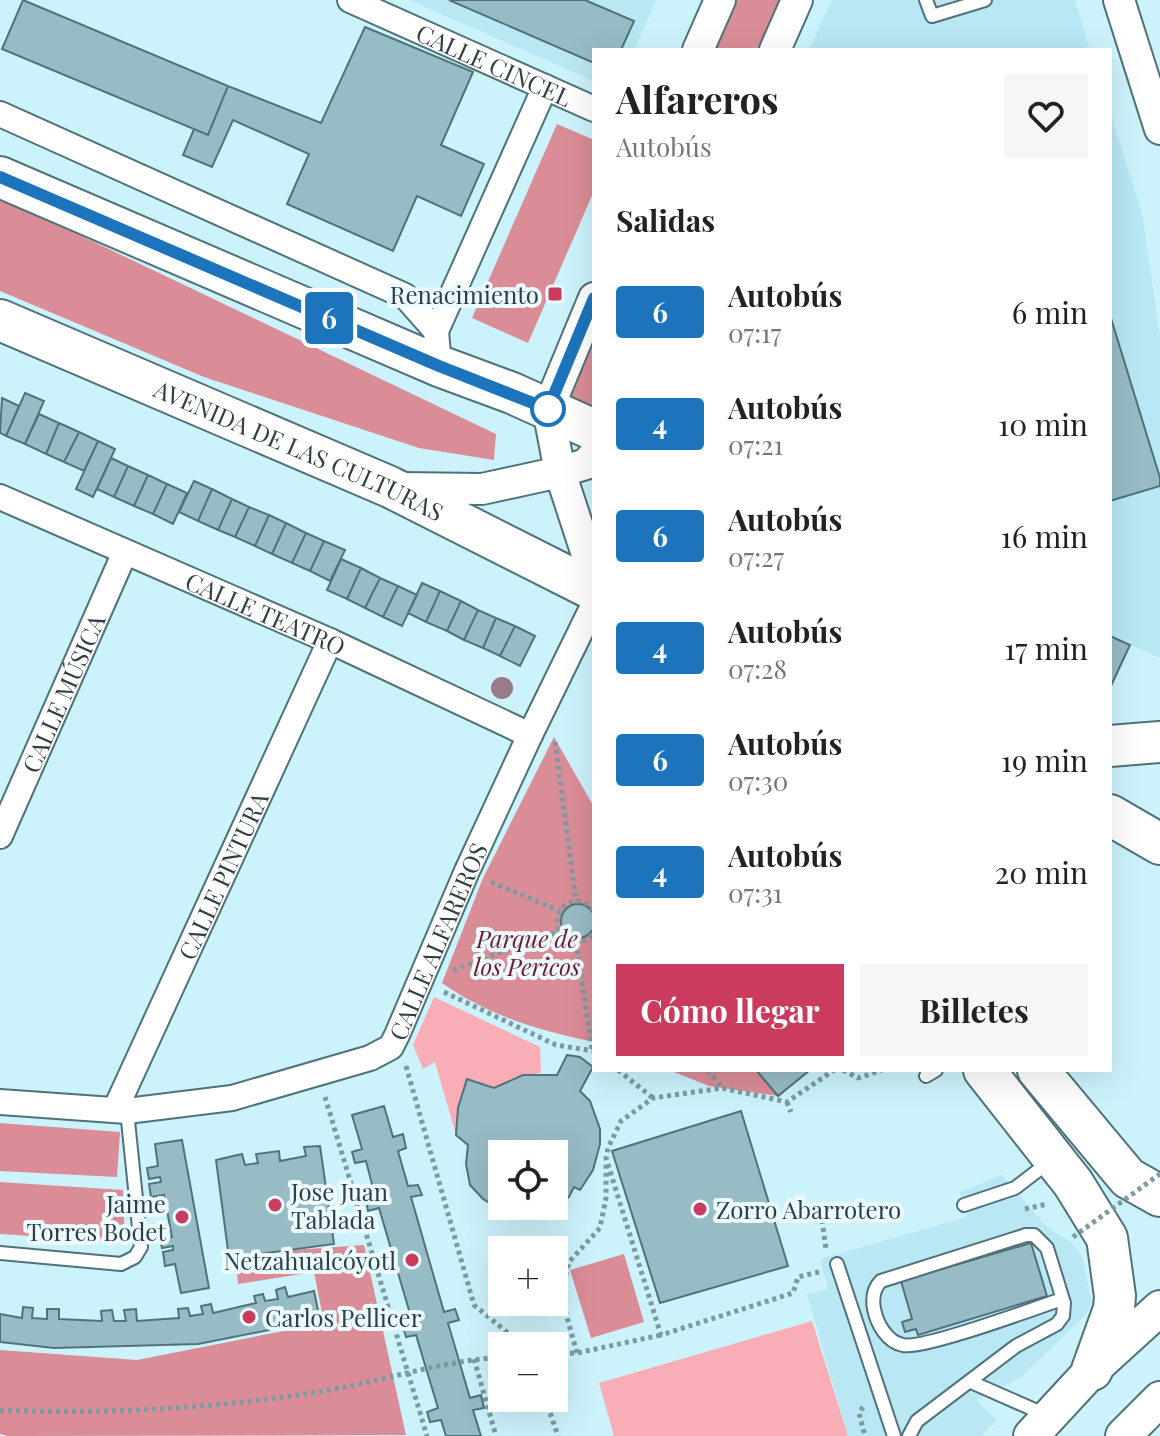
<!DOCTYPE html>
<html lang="es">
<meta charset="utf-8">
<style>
body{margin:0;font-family:"Playfair Display",serif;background:#f6f6f6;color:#222;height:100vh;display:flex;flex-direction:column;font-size:30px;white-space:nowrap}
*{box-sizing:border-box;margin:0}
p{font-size:26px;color:#767676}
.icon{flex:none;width:44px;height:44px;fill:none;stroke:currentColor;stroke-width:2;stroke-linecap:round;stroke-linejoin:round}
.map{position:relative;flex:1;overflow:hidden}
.details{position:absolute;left:592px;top:48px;width:520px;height:1024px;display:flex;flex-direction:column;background:#fff;border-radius:0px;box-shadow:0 8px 32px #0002}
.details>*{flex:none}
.badge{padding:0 16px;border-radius:6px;font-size:28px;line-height:52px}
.tools{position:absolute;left:488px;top:1140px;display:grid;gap:16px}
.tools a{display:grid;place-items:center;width:80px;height:80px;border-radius:0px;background:#fff;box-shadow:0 8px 32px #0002;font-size:40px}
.map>.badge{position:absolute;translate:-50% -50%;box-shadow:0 0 0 4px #fff}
h2{padding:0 24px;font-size:30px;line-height:72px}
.round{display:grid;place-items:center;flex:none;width:84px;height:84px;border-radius:0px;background:#f6f6f6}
.head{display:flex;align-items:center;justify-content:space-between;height:136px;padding:0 24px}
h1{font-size:38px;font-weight:700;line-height:60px}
.primary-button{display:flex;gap:16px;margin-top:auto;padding:16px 24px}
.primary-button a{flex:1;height:92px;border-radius:0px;background:#cb3b5d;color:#fff;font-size:32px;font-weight:700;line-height:92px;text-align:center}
.primary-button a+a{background:#f6f6f6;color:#222}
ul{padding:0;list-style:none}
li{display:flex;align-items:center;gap:24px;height:112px;padding:0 24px}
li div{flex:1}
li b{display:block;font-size:30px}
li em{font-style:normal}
li .badge{min-width:88px;font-weight:700;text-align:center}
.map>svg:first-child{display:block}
</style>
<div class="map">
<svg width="1160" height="1436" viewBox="0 0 1160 1436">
<rect width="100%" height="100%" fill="#ccf3fc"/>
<path fill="#b9e8f4" d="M409,0H656L634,50H594V81Z
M832,0H1075L1090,50H809Z
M1110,112L1142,213L1160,336V658L1110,636Z
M1002,1175L1048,1228L1070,1241L1082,1256L1092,1303L1085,1316L1021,1377L977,1400L997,1421L981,1436H848L807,1294L828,1289L820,1259L967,1217L960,1192Z"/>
<path fill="#f9adb6" d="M434,997L540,1047L541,1073L523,1075L458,1108L456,1135L435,1062L423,1069L413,1045Z
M812,1321L848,1436H614L599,1383Z"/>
<path fill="#da8d97" d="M737,0H780L758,50H715Z
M557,124L594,140V191L528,343L472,318Z
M0,197L496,434L494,460L419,448L204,377L0,291Z
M594,337V412L568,401Z
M554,737L594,807V1042C538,1030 489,1016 442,983L483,878Z
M669,1070H756L778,1096L709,1086Z
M0,1123L120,1132L117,1177L0,1171Z
M0,1182L123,1190L125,1242L0,1234Z
M364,1245L406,1435L8,1436L0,1434V1350L137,1360L324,1323L314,1272L238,1284L236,1263L294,1250Z
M624,1254L644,1322L591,1338L570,1270Z"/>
<path fill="#98bcc6" stroke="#50737b" stroke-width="2" fill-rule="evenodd" d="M23,0L228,86L208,135L2,49Z
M449,0H585L634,21L621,50H594V63Z
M365,27L473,72L441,145L484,164L461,216L417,196L393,251L287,204L309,154L233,120L212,167L183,155L194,129L208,135L228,86L321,123Z
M1110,315L1160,478V486L1110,501Z
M25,393L44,401L25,444L6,436Z
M2,398L19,406L6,436L0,433Z
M39,414L59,423L46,454L25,444Z
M59,423L79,432L64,462L46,454Z
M79,432L98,441L84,471L64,462Z
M98,441L115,449L93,497L76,489Z
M111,458L128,466L114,497L97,489Z
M128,466L148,475L134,506L114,497Z
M148,475L167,484L153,514L134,506Z
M194,481L212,489L198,521L179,512Z
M167,484L187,493L173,524L153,514Z
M212,489L232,499L218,530L198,521Z
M232,499L249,507L235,537L218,530Z
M249,507L269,515L255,546L235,537Z
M269,515L286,523L272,554L255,546Z
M286,523L306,533L292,563L272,554Z
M306,533L324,541L310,571L292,563Z
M324,541L345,550L330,581L310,571Z
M341,559L361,568L347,599L327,590Z
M361,568L380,578L365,608L347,599Z
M380,578L398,586L383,617L365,608Z
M422,583L440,591L426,622L408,613Z
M398,586L417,595L402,626L383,617Z
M440,591L461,601L447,631L426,622Z
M461,601L478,610L464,640L447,631Z
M478,610L496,618L483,648L464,640Z
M496,618L515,626L500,656L483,648Z
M515,626L535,636L520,666L500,656Z
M1110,636L1130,645L1110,688Z
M561 921a17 17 0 1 1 34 0a17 17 0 1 1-34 0Z
M567,1055L580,1057L593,1067L580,1091L590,1101L600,1129V1144L593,1170L580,1190L574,1187L569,1197L557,1208L542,1214L513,1217L483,1199L470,1185L466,1164L468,1145L456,1135L458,1108L467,1079L494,1088L523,1075H557ZM502,1154H554V1206H502Z
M756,1070H810L778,1096Z
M384,1106L393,1137L403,1134L406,1148L398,1151L408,1186L418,1185L422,1195L411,1197L444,1312L455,1309L459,1320L448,1323L470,1398L481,1395L484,1408L473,1410L481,1436H446L441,1420L430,1422L427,1412L438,1408L416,1335L406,1337L403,1327L413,1324L379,1208L368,1211L366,1200L375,1196L366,1161L355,1163L352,1152L362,1149L352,1115Z
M741,1111L788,1266L660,1303L612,1151Z
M182,1140L209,1288L181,1293L175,1264L165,1266L163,1252L173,1250V1246L162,1248L160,1239L172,1237L164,1195L151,1197L149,1184L161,1182L160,1177L149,1179L147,1168L158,1166L155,1144Z
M320,1146L334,1244L229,1258L216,1160L242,1154L245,1165L258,1163L256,1154L279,1151L280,1161L306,1156L304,1147Z
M1031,1243L1047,1296L918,1335L916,1329L905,1332L902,1322L912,1319L901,1281Z
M285,1287L288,1297L314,1291L320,1320L198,1344L54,1348L0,1342V1314L22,1318L23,1307L33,1308L32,1318L47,1319V1309H59V1319L102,1321L101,1311L112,1310L114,1321H126L124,1310L136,1309L137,1321L179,1318L178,1309L188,1308L190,1316L203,1314L201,1306L211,1304L213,1313L256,1303L254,1296L263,1294L265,1301L278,1299L276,1290Z"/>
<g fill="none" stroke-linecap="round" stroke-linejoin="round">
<g stroke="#4f727a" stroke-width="16">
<path id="service" d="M926,0L932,16L985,0
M926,1076L936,1070
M964,1205L1015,1188L1049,1162
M0,1253L121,1264L135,1257L141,1247L127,1111
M837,1264L894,1436
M971,1382L1046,1415
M909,1436L917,1421L1016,1346L1057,1324L1063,1316L1064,1303L1047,1248L1034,1235H1026L881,1281C873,1289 872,1298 874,1309C877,1324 887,1342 903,1345C922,1350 1036,1308 1062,1299"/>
</g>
<g stroke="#4f727a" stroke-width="28">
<g id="minor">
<path id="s1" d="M350,0L594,109"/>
<path d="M0,114L405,296L436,331L439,366"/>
<path d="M436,331L545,87"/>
<path id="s2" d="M0,497L330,641L530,735"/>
<path id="s3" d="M0,836L125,552"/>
<path id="s4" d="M0,1102L127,1111L232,1098L370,1058L391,1047L397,1035L467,871L530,735L594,604"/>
<path id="s5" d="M115,1110L330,641"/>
</g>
</g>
<g stroke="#4f727a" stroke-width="34">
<path id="tertiary" d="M1119,0L1160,129
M698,50L720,0
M775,50L797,0
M594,298L548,409L560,472L594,576
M400,488L482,489L560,472L586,464L594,455"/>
</g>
<g stroke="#4f727a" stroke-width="38">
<path id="secondary" d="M1031,1436L1092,1370L1160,1308
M1123,1436L1160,1399"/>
</g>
<g stroke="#4f727a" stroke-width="44">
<g id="primary">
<path d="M0,177L439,366L512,393L594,430"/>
<path id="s6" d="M0,320L390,487L594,590"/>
<path d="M1110,746L1160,742"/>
<path d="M1110,815L1160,844"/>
<path d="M984,1070L1073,1183L1107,1238L1115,1296L1114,1309L1092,1370"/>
<path d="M1038,1070L1128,1178L1160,1196"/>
</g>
</g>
<path stroke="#7e9aa0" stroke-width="5" stroke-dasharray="4 4" stroke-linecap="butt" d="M555,742L576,901
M491,882L560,911
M594,910C567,881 540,930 571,941C580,944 587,940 594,933
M576,942L592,1049
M453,970L559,931
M444,992L556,1045L594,1051
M406,1066L474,1305L508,1333L520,1346
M618,1070L653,1098
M708,1070L722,1087
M843,1070L858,1078L882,1070
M325,1097L427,1436
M787,1102L791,1112
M1025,1209L1047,1204
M822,1220L826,1249
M819,1272L798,1277L793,1293L661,1335L606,1158L608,1148L621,1121L653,1098L722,1088L787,1102L834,1070
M577,1353L561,1296L569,1262L600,1228L606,1198V1163
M554,1354L577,1353L661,1335
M474,1359L496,1436
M545,1398L558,1436
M863,1407L859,1413L865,1436
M0,1410C103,1414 209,1409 311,1393C375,1384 438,1361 502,1357"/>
<use href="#service" stroke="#fff" stroke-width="12"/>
<use href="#minor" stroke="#fff" stroke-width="24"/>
<use href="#tertiary" stroke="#fff" stroke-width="30"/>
<use href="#secondary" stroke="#fff" stroke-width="34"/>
<use href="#primary" stroke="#fff" stroke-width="40"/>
<path stroke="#7e9aa0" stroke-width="5" stroke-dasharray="4 4" stroke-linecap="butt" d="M1073,1237L1160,1174"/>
</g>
<circle fill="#9b7b8b" cx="502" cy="688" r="11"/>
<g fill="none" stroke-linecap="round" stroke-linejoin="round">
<g stroke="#fff" stroke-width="18">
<path id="line" d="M0,177L439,366L548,409L594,298"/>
</g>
<use href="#line" stroke="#1c75bc" stroke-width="12"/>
</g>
<g fill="#cb3b5d" stroke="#ecfbff" stroke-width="3">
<rect x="547" y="286" width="16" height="16" rx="4"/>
<circle cx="275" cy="1205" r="8"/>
<circle cx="700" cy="1209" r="8"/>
<circle cx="182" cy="1217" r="8"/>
<circle cx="412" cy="1260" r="8"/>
<circle cx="249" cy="1317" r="8"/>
</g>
<circle fill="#fff" stroke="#1c75bc" stroke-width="4" cx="548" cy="409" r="16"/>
<g text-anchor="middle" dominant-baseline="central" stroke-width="8" stroke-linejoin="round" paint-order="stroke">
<g font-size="24" fill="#2e3e41" stroke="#ecfbff">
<text stroke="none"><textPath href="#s1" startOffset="158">CALLE CINCEL</textPath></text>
<text stroke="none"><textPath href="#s6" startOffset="326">AVENIDA DE LAS CULTURAS</textPath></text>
<text stroke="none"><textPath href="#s2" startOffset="290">CALLE TEATRO</textPath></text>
<text stroke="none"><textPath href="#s3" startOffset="156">CALLE MÚSICA</textPath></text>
<text stroke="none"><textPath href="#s5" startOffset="258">CALLE PINTURA</textPath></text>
<text stroke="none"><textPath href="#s4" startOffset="516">CALLE ALFAREROS</textPath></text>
</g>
<g font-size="24" fill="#2e3e41" stroke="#ecfbff" text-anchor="end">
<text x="539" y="294">Renacimiento</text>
<text x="291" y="1191" text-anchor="start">Jose Juan<tspan x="291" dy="28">Tablada</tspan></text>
<text x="166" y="1203">Jaime<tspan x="166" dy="28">Torres Bodet</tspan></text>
<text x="716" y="1209" text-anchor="start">Zorro Abarrotero</text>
<text x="396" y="1260">Netzahualcóyotl</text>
<text x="265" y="1317" text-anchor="start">Carlos Pellicer</text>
</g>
<g font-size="24" font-style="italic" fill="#73182f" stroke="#ecfbff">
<text x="527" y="938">Parque de<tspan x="527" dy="28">los Pericos</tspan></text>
</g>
</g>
</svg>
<div class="tools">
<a><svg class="icon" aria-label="locate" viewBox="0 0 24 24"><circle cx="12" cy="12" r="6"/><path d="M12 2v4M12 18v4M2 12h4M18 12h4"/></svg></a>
<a>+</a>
<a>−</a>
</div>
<b class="badge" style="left:329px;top:318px;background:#1c75bc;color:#fff">6</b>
<section class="details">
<div class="head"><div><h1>Alfareros</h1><p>Autobús</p></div><a class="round"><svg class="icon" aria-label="heart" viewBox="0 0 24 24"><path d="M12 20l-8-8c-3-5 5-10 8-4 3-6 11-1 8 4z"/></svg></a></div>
<h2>Salidas</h2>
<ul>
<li><span class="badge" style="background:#1c75bc;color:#fff">6</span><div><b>Autobús</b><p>07:17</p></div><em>6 min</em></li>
<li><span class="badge" style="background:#1c75bc;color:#fff">4</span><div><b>Autobús</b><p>07:21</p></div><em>10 min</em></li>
<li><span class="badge" style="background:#1c75bc;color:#fff">6</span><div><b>Autobús</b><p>07:27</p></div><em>16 min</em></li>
<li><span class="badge" style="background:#1c75bc;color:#fff">4</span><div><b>Autobús</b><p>07:28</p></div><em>17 min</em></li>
<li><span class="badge" style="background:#1c75bc;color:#fff">6</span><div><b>Autobús</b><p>07:30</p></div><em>19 min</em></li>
<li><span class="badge" style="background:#1c75bc;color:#fff">4</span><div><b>Autobús</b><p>07:31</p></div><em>20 min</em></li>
</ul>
<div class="primary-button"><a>Cómo llegar</a><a>Billetes</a></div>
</section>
</div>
